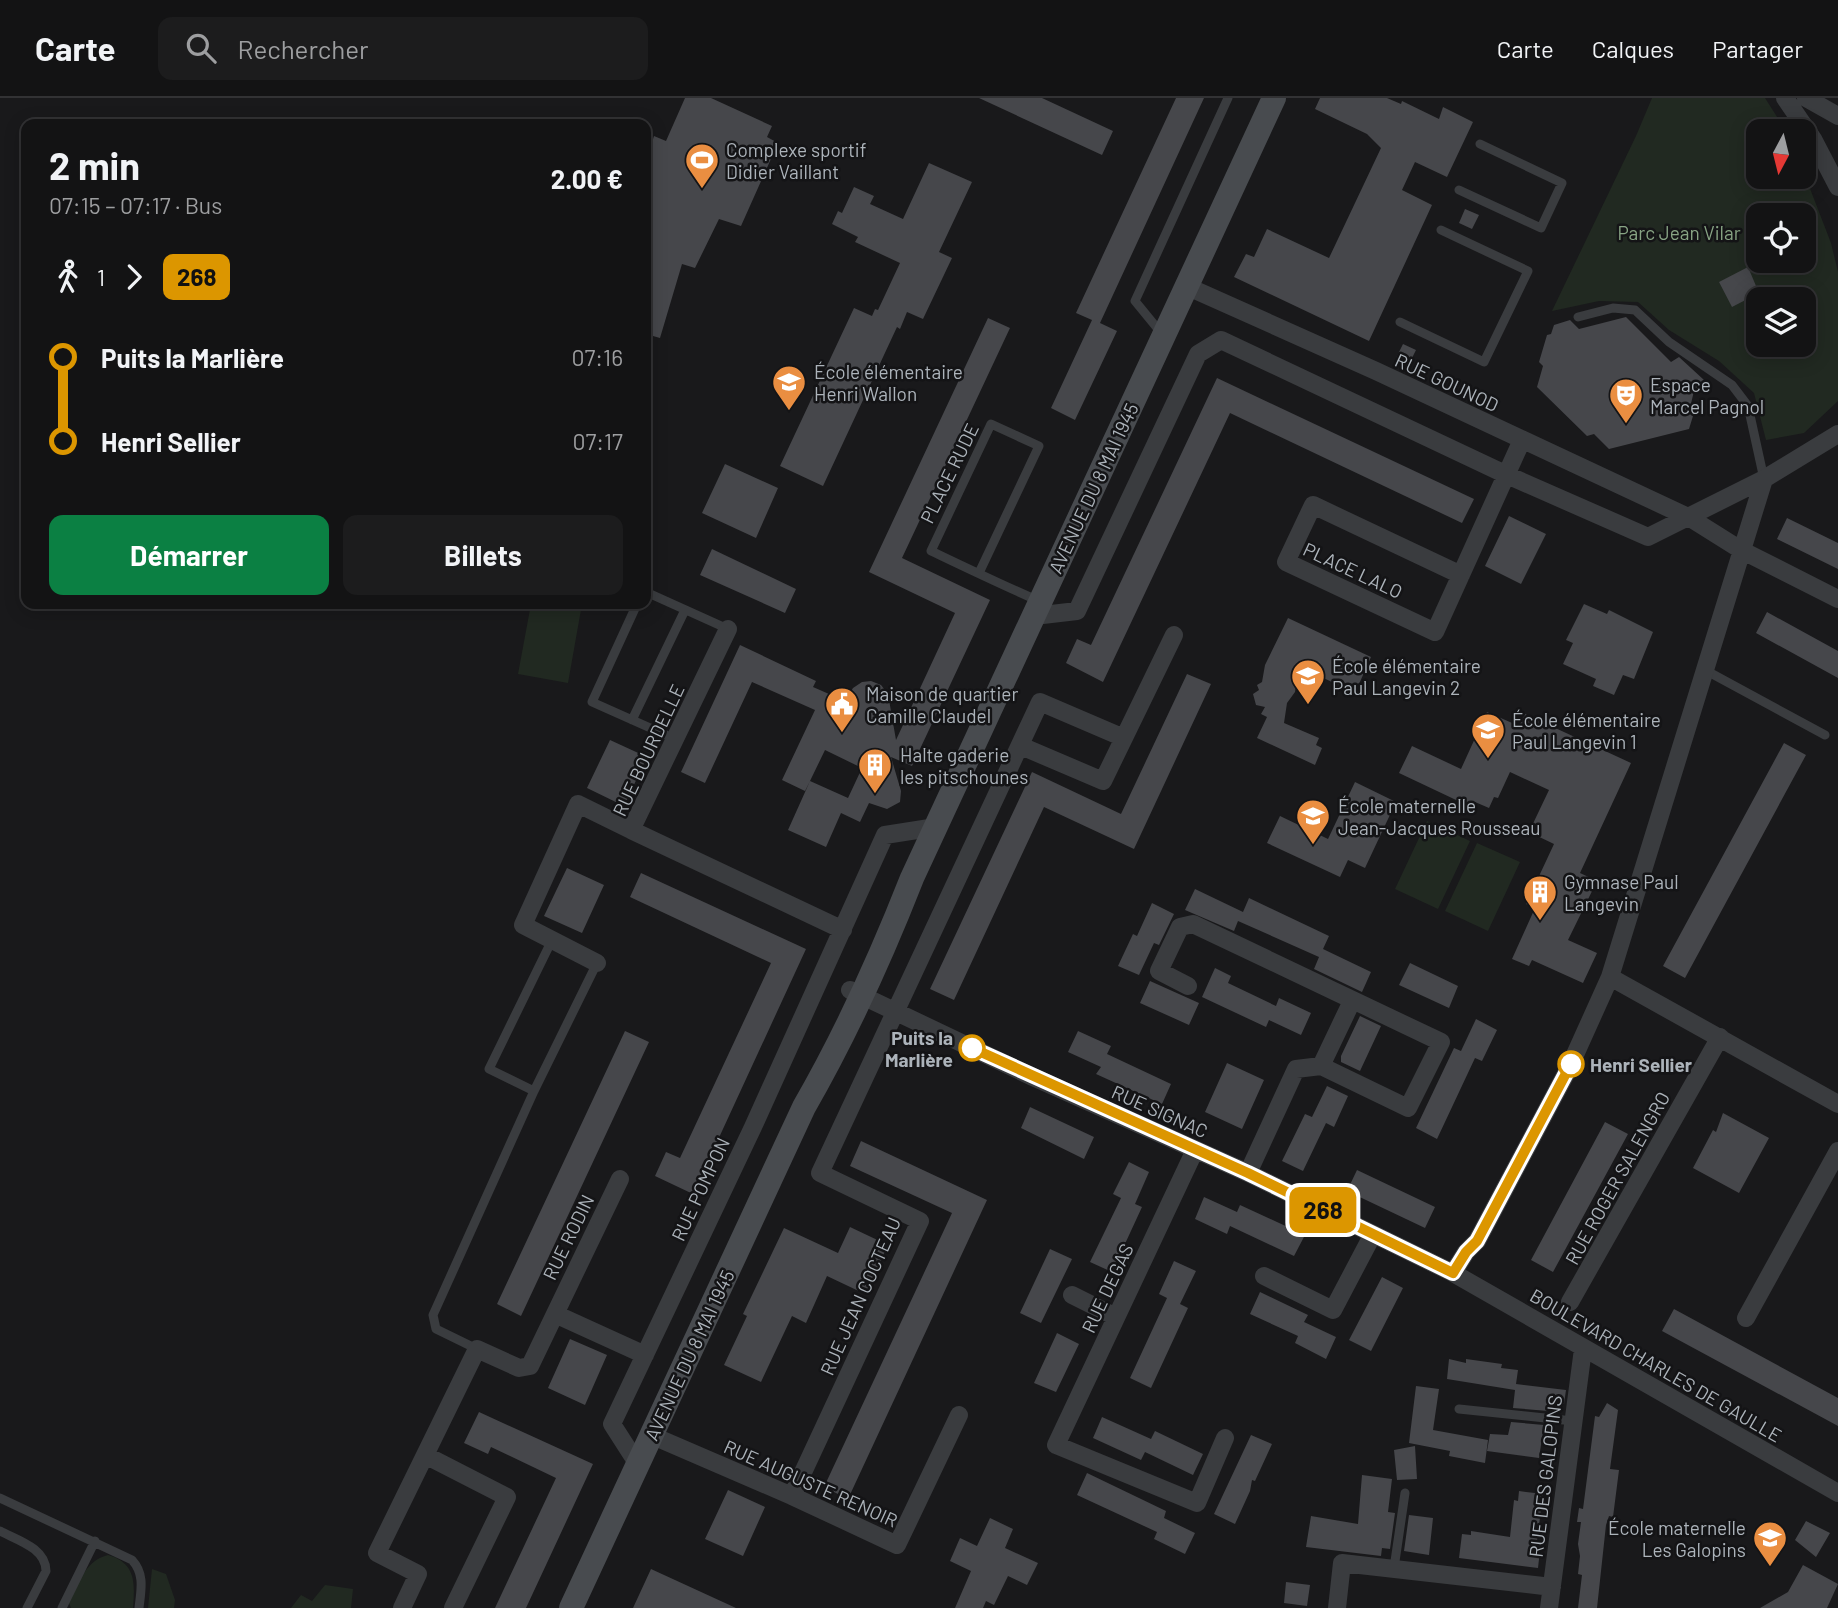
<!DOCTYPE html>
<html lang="fr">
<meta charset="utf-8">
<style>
body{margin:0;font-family:Barlow,sans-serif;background:#1c1c1d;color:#f1f3f6;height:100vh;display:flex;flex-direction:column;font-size:26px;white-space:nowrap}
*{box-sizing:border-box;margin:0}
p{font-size:23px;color:#9d9ea0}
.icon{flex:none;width:38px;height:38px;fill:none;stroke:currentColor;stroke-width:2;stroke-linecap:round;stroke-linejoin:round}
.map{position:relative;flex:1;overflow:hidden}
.panel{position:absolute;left:21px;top:21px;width:630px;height:490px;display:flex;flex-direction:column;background:#131314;border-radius:14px;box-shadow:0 4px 18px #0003,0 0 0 2px #323234}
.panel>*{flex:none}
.badge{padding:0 14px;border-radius:10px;font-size:24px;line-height:46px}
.needle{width:46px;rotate:187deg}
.buttons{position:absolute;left:1746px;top:21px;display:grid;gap:14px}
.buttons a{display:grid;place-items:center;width:70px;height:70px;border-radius:14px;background:#131314;box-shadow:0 4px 18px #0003,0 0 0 2px #323234;font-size:35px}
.map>.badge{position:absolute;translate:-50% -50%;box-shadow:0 0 0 4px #fff}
.legs{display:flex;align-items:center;gap:10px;height:77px;padding:0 28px;font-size:23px}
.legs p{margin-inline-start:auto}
.overview{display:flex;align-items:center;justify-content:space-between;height:119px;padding:0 28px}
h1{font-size:38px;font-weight:700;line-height:52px}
.cta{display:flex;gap:14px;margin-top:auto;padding:14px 28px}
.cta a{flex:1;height:80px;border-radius:14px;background:#0b8043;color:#fff;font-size:28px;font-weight:700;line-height:80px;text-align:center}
.cta a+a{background:#1c1c1d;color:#f1f3f6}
ul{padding:0 28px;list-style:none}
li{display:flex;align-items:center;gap:24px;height:84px;font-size:26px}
li i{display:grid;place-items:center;width:10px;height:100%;margin:0 9px;background:currentColor}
li i::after{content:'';width:18px;height:18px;margin:-9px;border:5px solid;border-radius:50%;background:#131314}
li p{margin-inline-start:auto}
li:first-child i{background:linear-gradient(#0000 50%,currentColor 0)}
li:last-child i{background:linear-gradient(currentColor 50%,#0000 0)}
header{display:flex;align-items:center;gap:42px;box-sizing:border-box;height:98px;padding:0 35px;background:#131314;border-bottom:2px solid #323234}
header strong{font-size:33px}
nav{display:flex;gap:38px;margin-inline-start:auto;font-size:24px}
.search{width:490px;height:63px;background:#1c1c1d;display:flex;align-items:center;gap:18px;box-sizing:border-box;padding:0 24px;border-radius:14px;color:#9d9ea0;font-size:26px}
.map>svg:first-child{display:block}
</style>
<header>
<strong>Carte</strong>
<div class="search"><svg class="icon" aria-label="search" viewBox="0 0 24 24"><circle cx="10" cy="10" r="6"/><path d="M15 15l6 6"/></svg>Rechercher</div>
<nav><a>Carte</a><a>Calques</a><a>Partager</a></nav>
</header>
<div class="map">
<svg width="1838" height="1510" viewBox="0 0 1838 1510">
<rect width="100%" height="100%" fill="#19191b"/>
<path fill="#212921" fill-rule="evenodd" d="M1652,0H1765L1786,33H1759V79H1804V75L1831,145L1838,174V303L1804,335L1766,342L1754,295L1719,263L1669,232L1638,204L1599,203L1552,213L1636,38ZM1759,117H1804V163H1759ZM1759,201H1804V247H1759Z
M531,506H582L568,585L518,576Z
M1427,723L1470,743L1438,811L1395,791Z
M1477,745L1520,764L1488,833L1445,813Z
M108,1457C136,1465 135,1485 133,1510H71L68,1503C79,1485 86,1462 108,1457Z
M152,1471L166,1476L175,1502L174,1510H148Z
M325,1487L353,1491L351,1510H291L301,1497L312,1503Z"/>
<path fill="#46474b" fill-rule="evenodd" d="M685,0H711L772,28L767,39L778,45L741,128L719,121L695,170L682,166L660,240L646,236V63L654,38L666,43Z
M979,0H1042L1113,33L1102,57Z
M1176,0H1204L1100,225L1117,233L1075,322L1051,310L1092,222L1076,215Z
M1320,0H1387L1401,6L1402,3L1439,21L1443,9L1473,24L1447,79L1415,64L1402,92L1432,107L1369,243L1234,179L1246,156L1254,159L1267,131L1329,160L1381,50L1367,36L1315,11Z
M929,65L972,84L939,154L952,160L923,221L907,214L900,231L897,229L823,388L780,368L854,210L872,218L875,211L878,212L900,165L855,144L858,139L832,126L838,113L842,115L854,89L874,98L870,106L903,121Z
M1465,111L1479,117L1472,131L1459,125Z
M1748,169L1759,195L1732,209L1719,184Z
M1626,219L1671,264L1679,259L1704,282L1700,293H1694L1689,314L1693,318L1689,331L1609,351L1594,336L1587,338L1537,289L1543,268L1539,264L1547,237L1551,236L1554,227L1570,222L1579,231Z
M988,220L1010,230L902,460L990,502L912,668L891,659L901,693L900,704L887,711L869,705L860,724L841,715L826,749L788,732L810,683L805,693L782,682L815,612L752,584L705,685L681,674L740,547L816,583L813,589L845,603L853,590L862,584L871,583L881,587L888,596L896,642L955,515L869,474ZM825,652L862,670L848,700L810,683Z
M1403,246L1416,252L1409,266L1396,260Z
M1217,280L1474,401L1462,425L1230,315L1103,584L1066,565L1077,541L1091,547Z
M725,366L778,390L756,440L702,415Z
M1509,418L1546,436L1521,486L1485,468Z
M1787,420L1838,445V471L1777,441Z
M712,451L796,491L785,515L700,477Z
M1584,506L1607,516L1609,512L1653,534L1634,581L1623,577L1614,597L1593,588L1596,581L1563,566L1573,545L1566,542Z
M1767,514L1838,553V580L1756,535Z
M1288,520L1371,559L1355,595L1313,575L1296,587L1295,594L1287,605L1284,625L1319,640L1316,647L1322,650L1315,667L1257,640L1267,619L1261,616L1265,609L1256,607L1253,596L1259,592L1257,587L1262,584L1265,567Z
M1187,576L1211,586L1134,751L1044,709L954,902L930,891L1032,674L1121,716Z
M1487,614L1519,628L1525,616L1631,665L1580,775L1597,783L1568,842L1597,855L1583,885L1532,862L1529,868L1512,861L1535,810L1526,806L1554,746L1529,734L1549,692L1510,674L1498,700L1494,699L1489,710L1475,704L1473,710L1399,675L1412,648L1461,671Z
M610,642L647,659L624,708L587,690Z
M1784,645L1806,657L1685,880L1663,868Z
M1355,684L1396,704L1365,770L1348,762L1340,779L1267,745L1280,718L1328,741Z
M567,770L604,787L582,835L544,818Z
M641,775L806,851L693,1096L655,1078L666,1054L680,1060L771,865L630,799Z
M1195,791L1243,814L1249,800L1329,838L1323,851L1371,874L1362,894L1314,871L1319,859L1238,823L1234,833L1185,812Z
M1152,805L1174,816L1159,847L1154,845L1139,877L1118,868L1133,836L1137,838Z
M1410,865L1458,888L1449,910L1399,887Z
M1215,870L1231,878L1228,885L1276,908L1279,900L1311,915L1301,937L1269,922L1266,929L1202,899Z
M1150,883L1199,905L1189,927L1140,905Z
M1360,918L1381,928L1360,973L1341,964V958Z
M1476,921L1497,932L1482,963L1475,960L1437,1041L1416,1030L1454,950L1461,953Z
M625,933L649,944L521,1218L497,1206Z
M1078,933L1111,948L1107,956L1171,986L1162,1006L1096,976L1101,969L1068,954Z
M1227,965L1264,982L1242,1031L1205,1014Z
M1327,988L1348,998L1334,1029L1326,1025L1303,1073L1282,1063L1305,1016L1312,1019Z
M1030,1009L1094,1039L1084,1061L1021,1030Z
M1723,1015L1769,1040L1739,1095L1693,1070L1713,1032L1716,1034Z
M1605,1024L1628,1036L1553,1174L1531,1162Z
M861,1043L987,1102L848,1401L824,1389L952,1115L850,1068Z
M1129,1064L1149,1074L1135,1106L1142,1109L1112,1174L1090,1164L1121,1100L1113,1096Z
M1357,1072L1435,1109L1425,1130L1347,1093Z
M1204,1099L1237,1114L1240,1107L1305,1137L1294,1158L1230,1128L1227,1136L1195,1121Z
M850,1129L888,1147L865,1196L827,1178L806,1225L792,1218L761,1284L724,1267L747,1218L743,1216L784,1130L838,1155Z
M1050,1151L1072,1161L1041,1225L1020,1215Z
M1174,1163L1196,1173L1180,1206L1188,1210L1151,1290L1130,1280L1167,1200L1159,1196Z
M1382,1179L1403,1190L1371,1253L1349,1242Z
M1260,1194L1308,1217L1304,1224L1336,1239L1326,1261L1295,1245L1298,1238L1250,1216Z
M1674,1211L1838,1300V1328L1662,1233Z
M1057,1235L1079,1246L1056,1294L1034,1285Z
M570,1241L607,1257L585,1307L548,1290Z
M1449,1261L1466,1265V1261L1502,1266L1501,1270L1518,1272L1516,1286L1566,1292L1564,1306L1549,1304L1548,1313L1513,1310L1515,1292L1447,1281Z
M1416,1288L1439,1291L1433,1332L1488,1342L1485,1365L1449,1358L1450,1353L1409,1345Z
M1607,1305L1618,1312L1610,1371L1619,1372L1613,1419L1609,1418L1606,1427L1597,1510H1578L1582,1477L1578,1476L1580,1458L1578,1446L1581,1424H1577L1579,1410L1583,1411L1595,1318L1599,1319Z
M479,1314L593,1366L526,1510H495L556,1380L491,1349L488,1356L464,1345Z
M1102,1319L1151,1341L1155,1333L1203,1356L1193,1377L1145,1354L1141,1362L1093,1340Z
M1511,1324L1544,1327L1539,1360L1487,1353L1490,1336L1508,1337Z
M1251,1337L1272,1346L1255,1383L1252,1382L1250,1393L1235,1426L1214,1416Z
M1415,1348L1417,1381L1397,1382L1394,1352Z
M1087,1375L1166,1413L1164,1420L1195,1435L1185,1456L1154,1441L1157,1434L1077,1397Z
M1362,1377L1392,1381L1388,1414L1395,1415L1390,1451L1382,1450L1381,1458L1306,1449L1311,1418L1358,1426Z
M728,1392L765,1409L743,1458L705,1441Z
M1519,1393L1543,1396L1537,1443H1541L1538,1470L1459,1460L1462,1436L1471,1437V1433L1510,1439L1514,1402L1518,1403Z
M1409,1417L1433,1420L1429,1457L1404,1453Z
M990,1420L1013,1431L1005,1450L1038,1465L1027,1487L1008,1478L994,1507L986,1503L983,1510H955L971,1473L950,1463L960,1440L977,1448Z
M1806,1423L1830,1435L1816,1459L1795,1442Z
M1803,1467L1838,1486L1827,1510H1760L1788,1494Z
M651,1471L736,1510H633Z
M1286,1484L1310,1487L1307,1508L1284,1505Z"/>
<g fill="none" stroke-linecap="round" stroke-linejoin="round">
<path stroke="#3a3c3f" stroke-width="9" d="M1459,92L1541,130L1562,85L1480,46
M1578,219L1613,210L1635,212L1669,244L1732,287L1748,308L1764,381
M1400,224L1484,264L1528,173L1441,132
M1162,236L1135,203L1228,0
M979,475L1039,348L991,326L931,453C967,470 1002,487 1039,503
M646,494L728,531
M637,506L592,604L675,641
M1705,572L1825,637
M632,622L685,512
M534,993L489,971L552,842
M477,1251L436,1231L433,1217L534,993L597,865
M1459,1311L1573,1323
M0,1400L132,1462C145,1476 141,1492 139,1510
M0,1433C17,1442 46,1450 46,1473L27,1510
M1394,1470L1405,1395
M62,1510L95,1443"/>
<path stroke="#3a3c3f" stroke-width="18" d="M1785,0L1813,41L1838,89
M1806,0L1838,18
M1186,188L1376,273L1690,420L1741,452L1838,501
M1461,477L1313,407L1286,464L1435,534L1522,342
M1034,518L1077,513L1198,256L1221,242L1507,377L1648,439L1764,381
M728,531L631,732L843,832
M1021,648L1103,683L1174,537
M597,865L523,827L578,706L631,732
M1610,879L1838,1006
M1188,888L1159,873L1180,829L1193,826L1441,944L1408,1010L1321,968
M850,892L1033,979L1248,1075L1453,1175L1838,1395
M1195,1052L1056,1347L1197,1405L1225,1340
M1248,1075L1296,971L1321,968L1352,903
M1453,1175L1466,1154L1477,1143L1569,970L1610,879L1764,381L1838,336
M1264,1178L1333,1212L1373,1136
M1072,1197L1116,1219
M1570,1204L1720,939
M555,1216L645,1257
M1746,1220L1838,1053
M653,1338L792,1398L897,1447L959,1317
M425,1357L507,1399L453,1510
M637,1365L612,1326L753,1029L885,737L936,729
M792,1398L920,1123L820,1075L1040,604L1124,640
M402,1510L418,1476L377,1455L477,1251L519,1270L530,1268L620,1081
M1337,1510L1342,1465L1552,1489
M1549,1510L1583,1251"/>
<path stroke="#484b4f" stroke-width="24" d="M571,1510L804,1009C846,936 881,859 912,780L1274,0"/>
</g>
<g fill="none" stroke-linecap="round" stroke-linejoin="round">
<g stroke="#fff" stroke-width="16">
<path id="line-1" d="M972,950L1248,1075L1453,1175L1466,1154L1477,1143L1571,966"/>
</g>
<use href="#line-1" stroke="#dc9600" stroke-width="10"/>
</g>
<defs>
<g id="stadium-pin" transform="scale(1.75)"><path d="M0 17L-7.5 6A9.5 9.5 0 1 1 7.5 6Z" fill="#ea8e41" stroke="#141416"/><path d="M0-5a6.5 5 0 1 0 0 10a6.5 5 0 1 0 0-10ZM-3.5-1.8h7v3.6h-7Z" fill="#fff"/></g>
<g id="school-pin" transform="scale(1.75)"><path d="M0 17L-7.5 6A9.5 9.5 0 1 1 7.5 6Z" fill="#ea8e41" stroke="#141416"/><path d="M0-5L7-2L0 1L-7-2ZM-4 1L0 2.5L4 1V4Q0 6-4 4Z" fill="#fff"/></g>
<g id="theatre-pin" transform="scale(1.75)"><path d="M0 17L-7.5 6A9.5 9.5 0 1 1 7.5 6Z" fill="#ea8e41" stroke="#141416"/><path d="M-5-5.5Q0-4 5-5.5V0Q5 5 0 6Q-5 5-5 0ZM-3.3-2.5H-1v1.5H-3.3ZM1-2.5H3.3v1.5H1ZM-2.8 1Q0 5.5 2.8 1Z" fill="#fff"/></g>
<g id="civic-pin" transform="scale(1.75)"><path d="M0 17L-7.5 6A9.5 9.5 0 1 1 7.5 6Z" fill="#ea8e41" stroke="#141416"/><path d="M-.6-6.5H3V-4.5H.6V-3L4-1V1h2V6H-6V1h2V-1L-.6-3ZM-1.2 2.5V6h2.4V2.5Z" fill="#fff"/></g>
<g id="building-pin" transform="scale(1.75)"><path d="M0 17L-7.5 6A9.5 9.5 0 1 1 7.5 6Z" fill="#ea8e41" stroke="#141416"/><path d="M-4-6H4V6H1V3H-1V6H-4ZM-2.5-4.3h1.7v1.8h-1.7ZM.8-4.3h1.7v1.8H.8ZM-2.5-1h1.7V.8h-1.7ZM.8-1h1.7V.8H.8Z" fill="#fff"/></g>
</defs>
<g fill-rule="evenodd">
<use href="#stadium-pin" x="702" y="62"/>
<use href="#school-pin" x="789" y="284"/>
<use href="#theatre-pin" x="1626" y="297"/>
<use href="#school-pin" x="1308" y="578"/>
<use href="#civic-pin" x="842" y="606"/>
<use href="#school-pin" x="1488" y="632"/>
<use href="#building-pin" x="875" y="667"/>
<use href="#school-pin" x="1313" y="718"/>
<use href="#building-pin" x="1540" y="794"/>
<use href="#school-pin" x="1770" y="1440"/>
</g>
<g fill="#fff" stroke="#dc9600" stroke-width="3.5">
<circle cx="972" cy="950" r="12"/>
<circle cx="1571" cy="966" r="12"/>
</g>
<g text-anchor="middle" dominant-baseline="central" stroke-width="5" stroke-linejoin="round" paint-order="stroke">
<g font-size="19" fill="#acb3ba" stroke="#141416" text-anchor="start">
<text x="726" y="51">Complexe sportif<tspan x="726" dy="22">Didier Vaillant</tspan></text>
<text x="814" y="273">École élémentaire<tspan x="814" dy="22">Henri Wallon</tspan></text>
<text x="1650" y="286">Espace<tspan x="1650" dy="22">Marcel Pagnol</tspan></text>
<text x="1332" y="567">École élémentaire<tspan x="1332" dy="22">Paul Langevin 2</tspan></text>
<text x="866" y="595">Maison de quartier<tspan x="866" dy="22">Camille Claudel</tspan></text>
<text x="1512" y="621">École élémentaire<tspan x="1512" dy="22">Paul Langevin 1</tspan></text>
<text x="900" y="656">Halte gaderie<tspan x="900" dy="22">les pitschounes</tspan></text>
<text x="1338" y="707">École maternelle<tspan x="1338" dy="22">Jean-Jacques Rousseau</tspan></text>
<text x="1564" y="783">Gymnase Paul<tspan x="1564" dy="22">Langevin</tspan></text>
<text x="1746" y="1429" text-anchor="end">École maternelle<tspan x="1746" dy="22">Les Galopins</tspan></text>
</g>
<g font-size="19" fill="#88a484" stroke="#141416">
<text x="1679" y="134">Parc Jean Vilar</text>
</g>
<g font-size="19" fill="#acb3ba" stroke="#141416">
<text transform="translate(1447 284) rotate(25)">RUE GOUNOD</text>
<text transform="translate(949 375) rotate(-64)">PLACE RUDE</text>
<text transform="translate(1093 390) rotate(-65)">AVENUE DU 8 MAI 1945</text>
<text transform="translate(1353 472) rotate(25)">PLACE LALO</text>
<text transform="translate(648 652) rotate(-65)">RUE BOURDELLE</text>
<text transform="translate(1160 1013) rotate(24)">RUE SIGNAC</text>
<text transform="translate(1617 1080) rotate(-61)">RUE ROGER SALENGRO</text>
<text transform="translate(700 1091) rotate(-65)">RUE POMPON</text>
<text transform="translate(568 1139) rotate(-64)">RUE RODIN</text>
<text transform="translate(1107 1190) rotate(-65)">RUE DEGAS</text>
<text transform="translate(860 1198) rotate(-66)">RUE JEAN COCTEAU</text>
<text transform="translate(689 1257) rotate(-65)">AVENUE DU 8 MAI 1945</text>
<text transform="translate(1656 1267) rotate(30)">BOULEVARD CHARLES DE GAULLE</text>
<text transform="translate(1545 1378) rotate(-83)">RUE DES GALOPINS</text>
<text transform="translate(811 1385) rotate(24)">RUE AUGUSTE RENOIR</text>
</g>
<g font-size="19" font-weight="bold" fill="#acb3ba" stroke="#141416" text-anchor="end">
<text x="953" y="939">Puits la<tspan x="953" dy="22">Marlière</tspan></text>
<text x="1590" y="966" text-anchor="start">Henri Sellier</text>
</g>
</g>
</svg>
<div class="buttons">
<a><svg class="needle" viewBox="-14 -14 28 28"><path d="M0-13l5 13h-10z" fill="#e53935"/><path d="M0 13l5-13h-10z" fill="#9d9ea0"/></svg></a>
<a><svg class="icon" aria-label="locate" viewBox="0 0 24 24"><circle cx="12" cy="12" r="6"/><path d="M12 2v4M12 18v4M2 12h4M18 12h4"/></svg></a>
<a><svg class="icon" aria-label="layers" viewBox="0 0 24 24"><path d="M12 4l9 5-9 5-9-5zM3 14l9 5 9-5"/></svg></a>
</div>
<b class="badge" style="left:1323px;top:1112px;background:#dc9600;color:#111">268</b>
<section class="panel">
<div class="overview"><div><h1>2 min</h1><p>07:15 – 07:17 · Bus</p></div><b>2.00 €</b></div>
<div class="legs"><svg class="icon" aria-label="walk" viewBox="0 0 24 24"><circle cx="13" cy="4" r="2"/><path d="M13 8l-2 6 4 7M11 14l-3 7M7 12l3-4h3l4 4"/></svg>1<svg class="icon" aria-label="forward" viewBox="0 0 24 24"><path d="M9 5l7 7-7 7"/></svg><b class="badge" style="background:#dc9600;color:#111">268</b></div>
<ul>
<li><i style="color:#dc9600"></i><b>Puits la Marlière</b><p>07:16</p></li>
<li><i style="color:#dc9600"></i><b>Henri Sellier</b><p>07:17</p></li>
</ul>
<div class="cta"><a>Démarrer</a><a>Billets</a></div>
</section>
</div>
